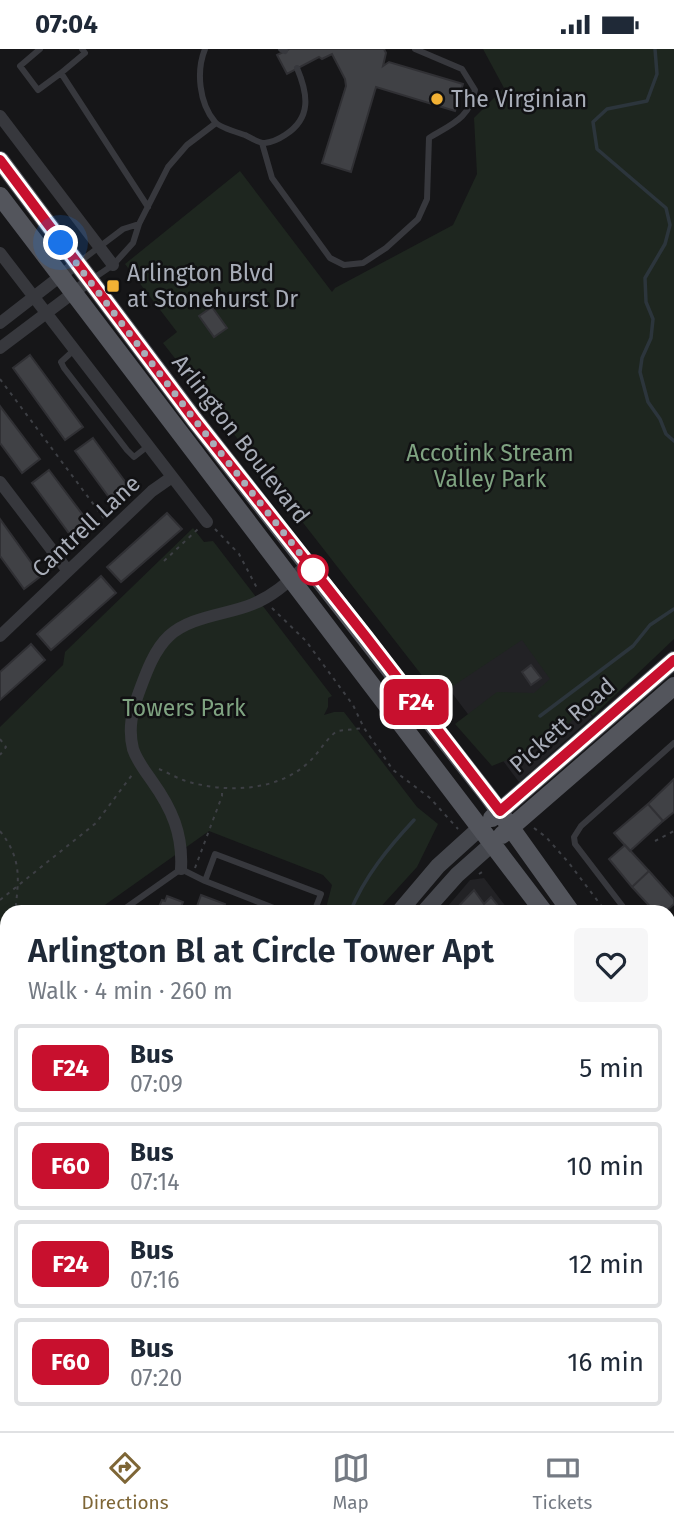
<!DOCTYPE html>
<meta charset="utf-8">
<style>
body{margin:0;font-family:"Fira Sans",sans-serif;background:#f6f6f7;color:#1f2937;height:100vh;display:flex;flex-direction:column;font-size:26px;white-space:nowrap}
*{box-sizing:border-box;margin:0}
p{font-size:23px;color:#747a83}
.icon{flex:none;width:38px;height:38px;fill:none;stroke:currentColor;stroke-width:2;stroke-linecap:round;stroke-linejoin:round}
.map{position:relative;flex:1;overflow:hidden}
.drawer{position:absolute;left:0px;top:856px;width:676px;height:527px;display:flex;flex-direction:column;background:#fff;border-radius:21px 21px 0 0;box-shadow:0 4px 10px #0003}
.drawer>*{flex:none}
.badge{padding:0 14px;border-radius:10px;font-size:24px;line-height:46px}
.you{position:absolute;width:35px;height:35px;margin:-18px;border:5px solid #fff;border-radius:50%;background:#1a73e8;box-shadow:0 0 0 10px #1a73e833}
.map>.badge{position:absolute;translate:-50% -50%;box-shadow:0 0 0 4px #fff}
.round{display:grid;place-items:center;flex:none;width:74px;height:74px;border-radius:7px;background:#f6f6f7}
.head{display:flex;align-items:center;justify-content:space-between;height:119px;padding:0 28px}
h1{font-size:33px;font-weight:600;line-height:52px}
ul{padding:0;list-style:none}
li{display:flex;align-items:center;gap:21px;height:88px;margin:0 14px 10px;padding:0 14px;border:4px solid #e0e1e3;border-radius:7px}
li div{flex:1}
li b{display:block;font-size:26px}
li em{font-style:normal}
li .badge{min-width:77px;font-weight:700;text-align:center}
.status{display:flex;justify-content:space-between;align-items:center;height:49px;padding:0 35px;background:#fff;direction:ltr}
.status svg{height:19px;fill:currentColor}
.tab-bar{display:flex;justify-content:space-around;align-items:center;height:98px;border-top:2px solid #e0e1e3;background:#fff;font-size:19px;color:#747a83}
.tab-bar a{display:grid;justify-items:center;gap:4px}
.tab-bar .current{color:#7e6636}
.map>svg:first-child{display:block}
</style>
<div class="status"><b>07:04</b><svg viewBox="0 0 49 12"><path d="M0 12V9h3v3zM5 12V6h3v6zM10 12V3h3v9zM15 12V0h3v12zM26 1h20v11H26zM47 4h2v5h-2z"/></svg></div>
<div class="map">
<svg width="674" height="1382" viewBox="0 0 674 1382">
<rect width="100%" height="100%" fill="#161618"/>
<path fill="#222225" d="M524,577L592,668L519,733L446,636Z
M484,829L510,863H443L470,831Z
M668,1064L674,1070V1332H669Z
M284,1376H403L406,1382H273Z"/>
<path fill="#1e261f" d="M483,0H674V590L593,667L586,659L546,695L492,717L455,675L497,643L534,644L550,630L522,591L438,647L163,294L177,283L125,215L240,122L332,243L335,239L453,176L477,125L474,69L504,39Z
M193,479L204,493L213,492L332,647L328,649V658L324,666L334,663H344L417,758L438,775L417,818L376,863H325L332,836L323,826L209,782L95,863H7V943L0,952V678L63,616L65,603Z
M68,1376H107L122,1380V1382H66Z
M126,1376H314L311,1382H125Z"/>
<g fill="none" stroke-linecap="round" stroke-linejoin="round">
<path stroke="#2c353c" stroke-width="3.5" d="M655,0L657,25L647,52L607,60L593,73L597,100L666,159L670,176L665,195L645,229L646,253L653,270L651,289L642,309L640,323L648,353L660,370L666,385L674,392
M540,667L633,597L650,576L674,560
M350,863C365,827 388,799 414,771
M246,1376L247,1382"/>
</g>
<path fill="#404145" stroke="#303034" stroke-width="2" d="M289,0H384L386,4L383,17L389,13L463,35L455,62L376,38L351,123L322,114L346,37L345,30L332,5L322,10L319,8L287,25L277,6Z
M212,258L227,279L214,288L199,267Z
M30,306L83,378L65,391L13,319Z
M0,357L40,410L22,424L0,394Z
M93,389L132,442L114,455L75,402Z
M49,421L89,474L71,487L32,434Z
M167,464L182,480L121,533L107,518Z
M0,470L41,527L24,540L0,507Z
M101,527L116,544L51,601L37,585Z
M31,595L45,611L0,651V623Z
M531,616L541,629L531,636L522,623Z
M674,730V763L663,772L648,755Z
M648,755L663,772L630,802L614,784Z
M625,796L649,822L632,838L609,810Z
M649,822L674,850V855L665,863H655L632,838Z
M474,841L484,855L491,848L503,863H453Z
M201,846L225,855L224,858L236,863H195Z
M167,847L183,853L181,858L185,860L183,863H153L155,858L158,860L162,851L165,852Z
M6,1054L7,1140L4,1139L2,1144L5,1146L2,1154H0V1071L3,1072L5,1066L2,1065Z
M674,1134V1332L673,1333L668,1331V1139Z"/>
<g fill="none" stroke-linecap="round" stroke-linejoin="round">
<path stroke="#3d3f44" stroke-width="2" stroke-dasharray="3.5 5" stroke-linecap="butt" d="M0,330L106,472
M215,480L239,505L258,541
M164,512L198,480
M272,559L306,592L353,656L364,679L393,721L430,749L458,780
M0,690L6,698L0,706
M159,720C169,724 178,730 189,733C228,744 277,742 308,714C319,704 325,691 337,682L364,679
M534,779L546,788L569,814L606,863
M0,782C22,810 19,830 15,863
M655,792L674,782
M195,819L222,747V739
M479,825L485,821
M0,851L96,774L132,726
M668,871L674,868
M668,902L672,900L674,903
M668,1132L674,1127
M35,1376L53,1382
M165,1376L166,1382
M171,1382L177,1376"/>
<path stroke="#37383d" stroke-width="6" d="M40,0L20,17L38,41L61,24
M82,0L85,4L61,24L148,158
M205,0C196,22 199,54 215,73C221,79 236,83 245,86C251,89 258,94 265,94C273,93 279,90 285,86C312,69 308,45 297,19
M281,0L285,2
M262,94L272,129L330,209L344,216L363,214L386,199L418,170L427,150L429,89C452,75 470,69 475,41L462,20L415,0
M78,214L123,180L139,175
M91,231L113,216L133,194L139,175L168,118L187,96L216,74
M74,301L61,313L64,319L127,401L134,408L148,397
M205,832L215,805L321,845L314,863
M120,863L181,820L205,832L284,863
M627,863L575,795L574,788L581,777L674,694
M668,885L674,881
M668,915L674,922
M0,986L7,976
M0,1021L7,1006
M668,1114L674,1109
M0,1214L7,1217"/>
<path stroke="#37383d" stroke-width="12" d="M0,67L113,216
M0,204L207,473
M0,274L76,215
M0,299L89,232
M0,433L68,522
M0,587L152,442L172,428
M181,820C183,785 172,760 152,732C145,722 137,712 133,700C128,680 132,662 139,643C146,624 154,601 169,587C190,567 227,566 253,555C275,546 290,531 308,515
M668,949L674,956
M668,1076L674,1083
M0,1364L7,1349
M5,1382L14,1376"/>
<path stroke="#45474d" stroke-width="16" d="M399,863L438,817L481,778
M424,863L457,826L493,794
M420,1376L421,1382
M447,1376L449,1382"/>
<path stroke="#53555c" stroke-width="18" d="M0,111L194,370L489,748L571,863
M0,147L544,863
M492,769L674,611
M502,786L674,637
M668,993L674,999
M668,1025L674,1032
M0,1269L7,1270
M668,1346H674
M668,1361L674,1360
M472,1376L511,1382
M607,1382L651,1376"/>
</g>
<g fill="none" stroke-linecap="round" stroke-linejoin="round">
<g stroke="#fff" stroke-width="16">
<path id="line" d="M0,111L194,370L366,588L500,762L674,611"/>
</g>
<use href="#line" stroke="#c8102e" stroke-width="10"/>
<path stroke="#a8adb8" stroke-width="7" stroke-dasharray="0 12.6" d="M61,194L194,370L313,521"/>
</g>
<g fill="#f2b134" stroke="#111113" stroke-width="2.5">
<circle cx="437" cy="50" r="7"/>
<rect x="106" y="230" width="14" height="14" rx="3.5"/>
</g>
<circle fill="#fff" stroke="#c8102e" stroke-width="3.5" cx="313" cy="521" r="14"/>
<g text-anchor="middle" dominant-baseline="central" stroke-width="5" stroke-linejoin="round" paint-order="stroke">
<g font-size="23" fill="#a8adb8" stroke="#111113" text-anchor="start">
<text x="451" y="50">The Virginian</text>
<text x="127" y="224">Arlington Blvd<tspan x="127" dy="26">at Stonehurst Dr</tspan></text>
</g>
<g font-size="23" fill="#a8adb8" stroke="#111113">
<text transform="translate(241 390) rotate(52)">Arlington Boulevard</text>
<text transform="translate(86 477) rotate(-43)">Cantrell Lane</text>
<text transform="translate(562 676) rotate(-41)">Pickett Road</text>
</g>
<g font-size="23" fill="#7fa381" stroke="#111113">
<text x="490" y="404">Accotink Stream<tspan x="490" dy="26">Valley Park</tspan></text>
<text x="184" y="659">Towers Park</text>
</g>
</g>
</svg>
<div class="you" style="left:61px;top:194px"></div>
<b class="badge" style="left:416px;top:653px;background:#c8102e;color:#fff">F24</b>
<section class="drawer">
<div class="head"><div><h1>Arlington Bl at Circle Tower Apt</h1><p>Walk · 4 min · 260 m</p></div><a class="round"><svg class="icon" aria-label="heart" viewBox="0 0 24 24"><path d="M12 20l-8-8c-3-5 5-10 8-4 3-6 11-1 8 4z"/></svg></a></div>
<ul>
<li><span class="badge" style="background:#c8102e;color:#fff">F24</span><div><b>Bus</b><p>07:09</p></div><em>5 min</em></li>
<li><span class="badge" style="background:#c8102e;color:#fff">F60</span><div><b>Bus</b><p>07:14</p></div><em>10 min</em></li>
<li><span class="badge" style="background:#c8102e;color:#fff">F24</span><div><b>Bus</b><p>07:16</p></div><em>12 min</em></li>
<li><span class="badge" style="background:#c8102e;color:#fff">F60</span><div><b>Bus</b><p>07:20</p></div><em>16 min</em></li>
</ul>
</section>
</div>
<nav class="tab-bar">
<a class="current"><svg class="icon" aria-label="directions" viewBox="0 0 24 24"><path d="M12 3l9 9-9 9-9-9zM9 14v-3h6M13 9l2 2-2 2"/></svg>Directions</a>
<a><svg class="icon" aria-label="map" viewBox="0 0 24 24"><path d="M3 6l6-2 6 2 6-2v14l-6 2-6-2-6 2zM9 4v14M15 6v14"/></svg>Map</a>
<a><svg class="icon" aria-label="tickets" viewBox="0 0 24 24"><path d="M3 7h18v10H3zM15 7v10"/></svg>Tickets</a>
</nav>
